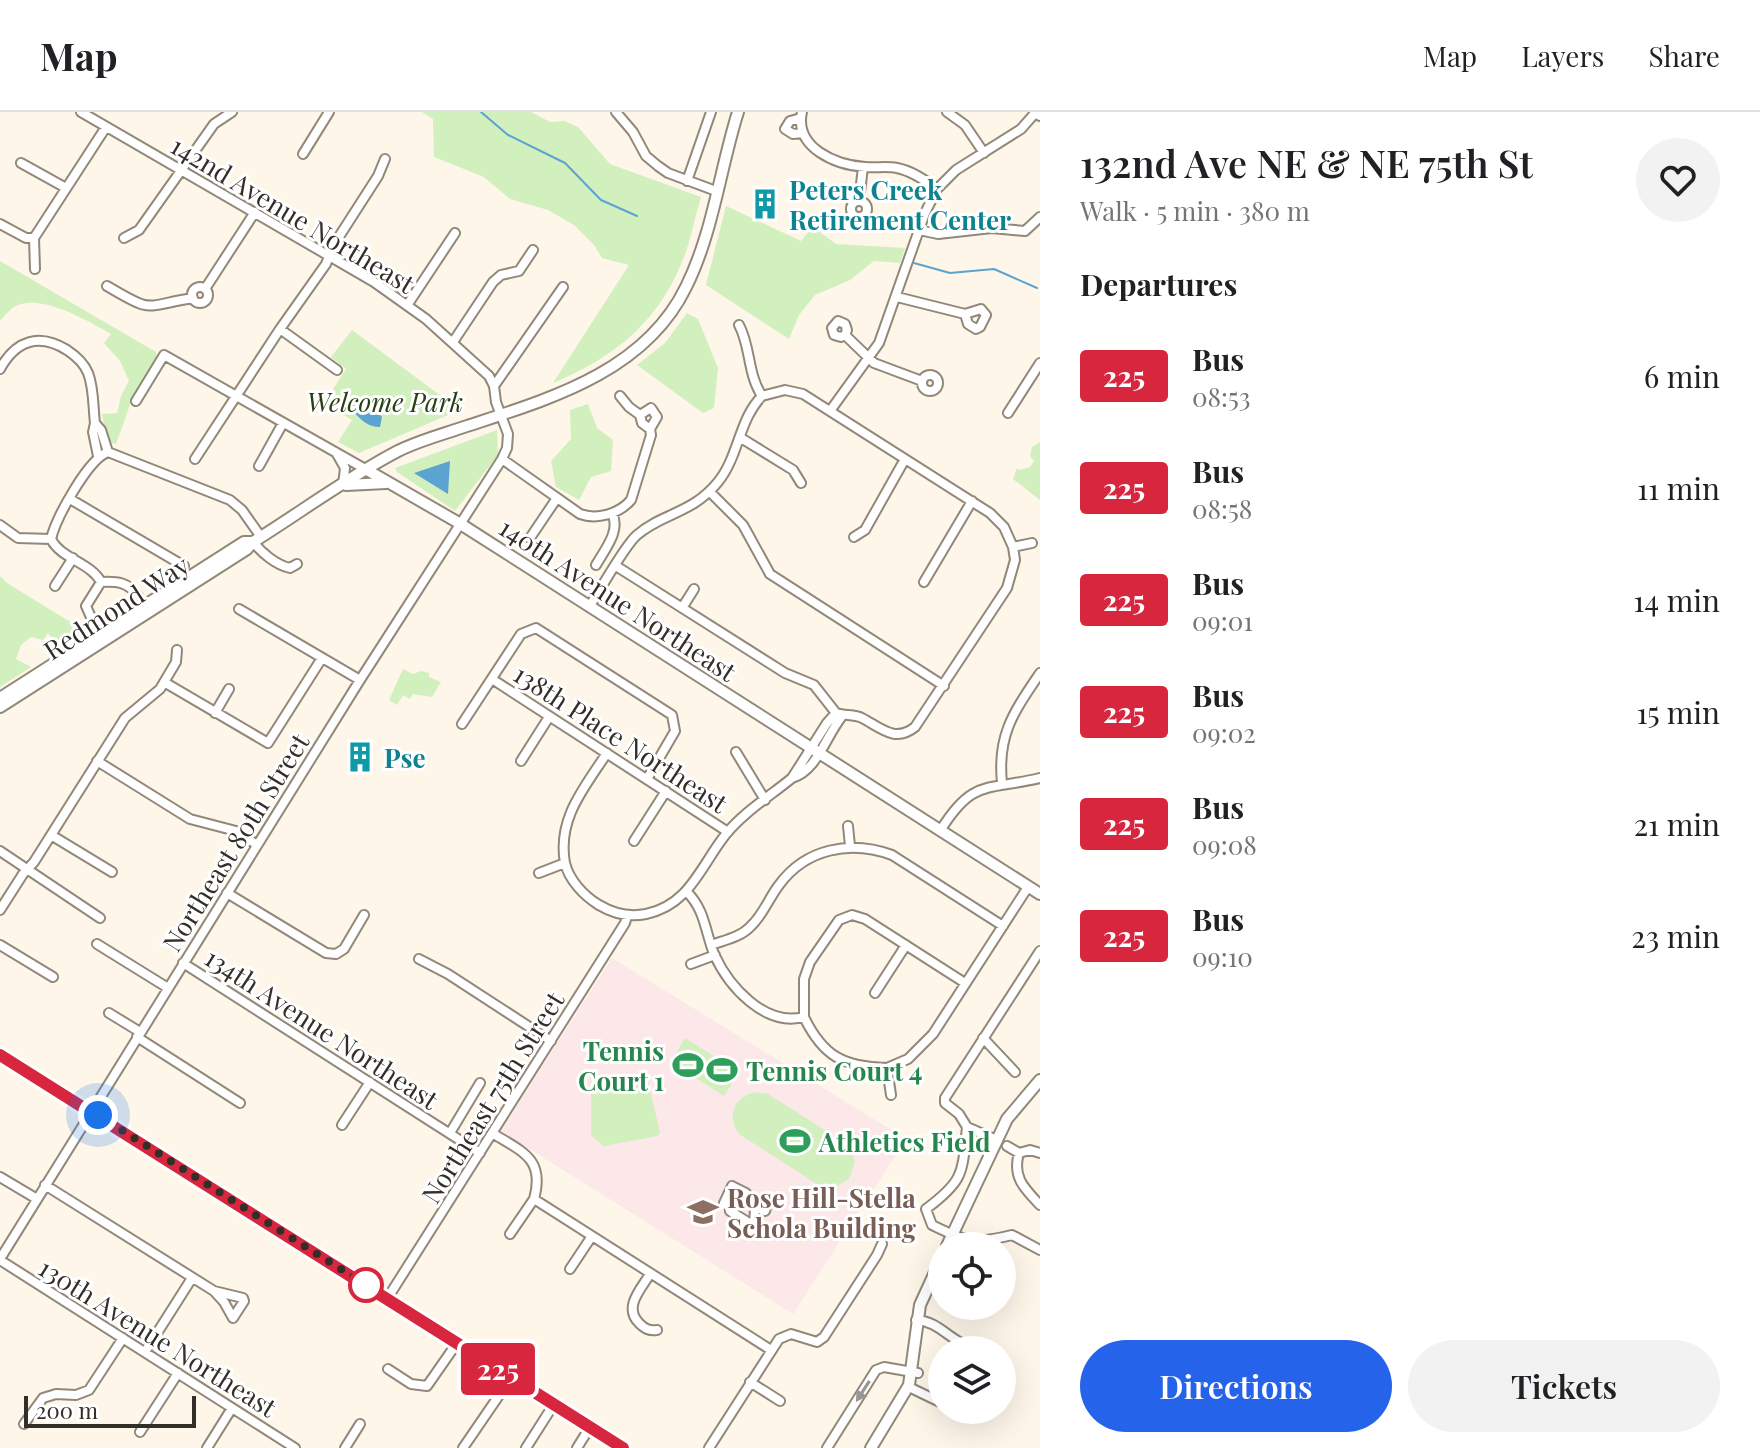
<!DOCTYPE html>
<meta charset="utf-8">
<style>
body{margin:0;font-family:"Playfair Display",serif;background:#f2f2f2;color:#202124;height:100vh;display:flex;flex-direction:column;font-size:30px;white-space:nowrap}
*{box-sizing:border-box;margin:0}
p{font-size:26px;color:#757577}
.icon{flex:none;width:44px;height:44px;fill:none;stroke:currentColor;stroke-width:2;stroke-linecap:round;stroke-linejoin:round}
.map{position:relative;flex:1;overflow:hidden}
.panel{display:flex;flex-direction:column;background:#fff;width:720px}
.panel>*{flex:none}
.badge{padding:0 16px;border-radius:6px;font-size:28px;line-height:52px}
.controls{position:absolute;left:928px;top:1120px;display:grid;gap:16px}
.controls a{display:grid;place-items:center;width:88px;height:88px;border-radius:50%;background:#fff;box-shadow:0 8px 32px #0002;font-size:40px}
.scale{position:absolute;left:24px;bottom:20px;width:172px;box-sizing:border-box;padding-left:8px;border:4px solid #322e28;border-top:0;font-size:22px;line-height:28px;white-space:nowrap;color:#322e28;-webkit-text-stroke:6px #fff;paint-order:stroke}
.you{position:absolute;width:40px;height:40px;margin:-20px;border:6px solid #fff;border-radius:50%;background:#1a73e8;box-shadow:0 0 0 12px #1a73e833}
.map>.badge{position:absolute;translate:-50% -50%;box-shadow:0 0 0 4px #fff}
h2{padding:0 40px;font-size:30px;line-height:72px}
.round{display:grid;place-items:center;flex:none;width:84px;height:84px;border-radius:42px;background:#f2f2f2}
.summary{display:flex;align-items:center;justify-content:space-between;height:136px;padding:0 40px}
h1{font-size:38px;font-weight:600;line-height:60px}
.action{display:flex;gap:16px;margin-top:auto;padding:16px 40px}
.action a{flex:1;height:92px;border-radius:48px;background:#2563eb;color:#fff;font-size:32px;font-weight:600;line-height:92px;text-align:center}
.action a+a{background:#f2f2f2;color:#202124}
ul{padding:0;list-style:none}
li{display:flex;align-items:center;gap:24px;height:112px;padding:0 40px}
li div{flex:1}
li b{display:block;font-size:30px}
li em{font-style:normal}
li .badge{min-width:88px;font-weight:700;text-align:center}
header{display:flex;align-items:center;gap:48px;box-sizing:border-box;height:112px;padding:0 40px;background:#fff;border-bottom:2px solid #e0e0e0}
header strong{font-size:38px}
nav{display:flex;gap:44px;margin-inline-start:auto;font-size:28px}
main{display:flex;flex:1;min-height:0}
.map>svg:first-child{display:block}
</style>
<header>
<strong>Map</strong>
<nav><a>Map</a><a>Layers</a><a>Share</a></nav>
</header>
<main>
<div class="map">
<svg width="1040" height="1336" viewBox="0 0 1040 1336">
<rect width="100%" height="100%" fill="#fef6e9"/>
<path fill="#fce7e9" d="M612,846L906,1027L793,1202L501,1019Z"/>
<path fill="#d2efbe" d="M422,0H531L550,10L564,9L578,15L610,52L701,85C695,105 691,126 684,145C659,210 615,245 553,271L629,153L602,146L594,133L574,113L548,98L510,87L484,65L434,45L433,7Z
M726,94L801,129L813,115L836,132L905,136L900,151L874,149L850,168L815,183L799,203L789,227L706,173Z
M0,149L156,240L158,249L131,290L116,332L111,331L104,313L102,302L117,301L121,284L129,269L120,249L104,231L111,222C88,209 40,180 14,195C9,198 4,205 0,209Z
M687,201L698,207L718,256L714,296L703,301L637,253L665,231Z
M352,218L460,298L359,341L338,330L352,308L324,291L346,257L331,245Z
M588,292L597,316L613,328L611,359L591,365L579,388L556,375L551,349L571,327L570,298Z
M497,318L498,343L455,399L397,360L395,356Z
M1040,330V388L1013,367L1017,356L1020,358L1030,355L1034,349L1030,344L1032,335Z
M0,464L7,471L85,519L59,537L48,521L43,528L31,525L21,533L16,547L31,555L0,575Z
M403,557L413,562L421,559L429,561V565L441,570L432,585L413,582L410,587L403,583L397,593L389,588Z
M685,926L739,960L724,984L671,950Z
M591,969L648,970L660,1020L658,1024L603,1034L591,1023Z
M755,980L768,982L845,1031L852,1038L855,1050L849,1067L834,1076L820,1074L739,1022C726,1003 734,985 755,980Z"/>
<path fill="#5ba3d0" d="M353,284L369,291L382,305L380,315C366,316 350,300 349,286Z
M450,349L448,382L414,361Z"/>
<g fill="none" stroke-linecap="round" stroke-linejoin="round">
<path stroke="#5ba3d0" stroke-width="2" d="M481,0L508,23L565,51L601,88L637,104
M914,151L950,161L994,157L1037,176"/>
<g stroke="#91887a" stroke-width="12">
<path id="minor" d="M616,0L633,20L646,44L658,54L668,61L716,79
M802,0C794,36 836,53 865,55C876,56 887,54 897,56C912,59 925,68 937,77
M947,0L965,13L984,41
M801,6L790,9L785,17L793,22L803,21
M303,42L329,0
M21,51L66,76
M687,69L711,0
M851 97a8 8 0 1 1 16 0a8 8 0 1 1-16 0Z
M859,89L863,55
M0,112L26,126H34
M919,118L938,122L992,116L1025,119L1040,105
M124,126L139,118L214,12L232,0
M35,157L34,126L106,15
M107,174C154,202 143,194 193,186
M192 183a8 8 0 1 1 16 0a8 8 0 1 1-16 0Z
M205,177L255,100
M897,185L965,202L981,197L986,203L980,215L976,217L968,212L965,202
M408,192L455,121
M280,217L337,258
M845,223L847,218L845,212L838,209L832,216L834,223L841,225L845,223L874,251L922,269
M453,230L493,170L501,163L519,159L533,138
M0,257C16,228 39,221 67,238C76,244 84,251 88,261C94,276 93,295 95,311
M922 271a8 8 0 1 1 16 0a8 8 0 1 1-16 0Z
M494,274L563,175
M620,284L629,295L640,303
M762,284L785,278L803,282L990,401L1004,415L1013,435L1032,431
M136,289L164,243L367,358
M830,299L879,231L925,101L937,77L956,58L1021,17L1036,0
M1008,301L1040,251
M741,326L793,358L801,371
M108,340L230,388L242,398L261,425
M337,342L345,356L343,373
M98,344L93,320L95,311L101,318L108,340
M195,347L280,217L326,152L333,134L378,64L385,47
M502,347L580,402C597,408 619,402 631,388L651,323L650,317L642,311L640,303L651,296L657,305L650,317
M259,354L283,311
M710,380L743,413L770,462L944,574
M70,387L184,454
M0,413L18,426L51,427
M854,425L865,418L905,347
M530,426L557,386
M51,427C61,447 90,450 101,470C117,469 128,470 138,484
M51,427C56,406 88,347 108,340
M253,430C262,441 276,453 290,456L297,452
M596,453C605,437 621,419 612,401
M616,454L785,561L814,573L836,601
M924,470L972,389
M55,474L73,446
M589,495C600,479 624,434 637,423C662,401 692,402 718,370C739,344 739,307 762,284C747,261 751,235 739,213
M682,496L694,477
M239,497L360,568
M94,512L86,494L101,470
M492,567L728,720
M164,570L268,631L322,546
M215,601L229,577
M836,601C845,604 854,602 862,606C881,616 895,631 915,615L1007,476L1015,448L1013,435
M836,601L827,611L792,666C818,658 826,623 843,603
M462,612L521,522L536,516L672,603L675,619L647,667
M736,640L765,688
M97,649L190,707L236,719L257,733
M521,649L549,605
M1002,671C997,622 1014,600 1040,561
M848,714L850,734
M940,719C973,666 986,679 1040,666
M51,723L112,760
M634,729L666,679
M0,739L100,806
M565,751C569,768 584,784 599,793C614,802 630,805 646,802C690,793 701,753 726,722C744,700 770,684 792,666
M539,761L565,751C557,707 584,676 607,641
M687,780C705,798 705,819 714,842C729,875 765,915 804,905C823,944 843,955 887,956
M227,781L326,841L336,842L344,837L364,803
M0,798L23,762L34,750L125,606L160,577L176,550L177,538
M97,832L168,876
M0,833L53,865
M711,833C725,828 741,825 751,814C763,803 769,786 779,773C806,736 851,728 892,743L1003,814
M1040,839L945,986V991L959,1002L967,1015C962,1061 965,1068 926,1097L932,1113C968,1130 972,1133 1012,1123L1040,1138
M419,847L448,862L551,929
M183,851L480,1041
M691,852L715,843
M875,881L906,833
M109,901L140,920
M804,905V867L810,850L839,808L852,803L865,807L965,871
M137,925L240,991
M983,926L1015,960
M891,983L887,956L908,947L933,922L1028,775
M342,1013L370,970
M967,1015L992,1026
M450,1021L480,971
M492,1021C523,1040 545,1047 534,1087L771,1238
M1007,1034L1019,1041L1030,1038L1040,1041
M1019,1041C1012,1065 1024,1076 1040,1093
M0,1065L37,1087
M45,1073L214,1179L243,1186L244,1189L233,1206L224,1190L214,1179
M732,1074L746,1081L745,1083L767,1093L765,1099L755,1095L754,1114L730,1099L732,1095L724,1091Z
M510,1122L534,1087
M0,1147L360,568L502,347L507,336L508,322L496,290L494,274L489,264L426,207L374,170L81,0
M0,1148L295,1336
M570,1157L592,1124
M650,1162C641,1177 623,1195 639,1211C645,1217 649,1219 657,1218
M387,1187L625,811L627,804
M916,1208C941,1209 952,1233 972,1233
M145,1240L192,1166
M388,1257L411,1272L427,1274L457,1231
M750,1270L780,1289
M913,1277L942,1291
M24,1312L43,1286L56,1282L76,1283L89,1278L123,1226
M140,1320L178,1261
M207,1336L232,1296
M345,1336L360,1312
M463,1336L511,1266
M526,1336L554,1292
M577,1336L590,1315
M709,1336L779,1227L791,1222L817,1230L824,1225L877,1143L882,1132
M827,1336L876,1258L884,1255L918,1261"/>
</g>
<g stroke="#91887a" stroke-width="14">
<path id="major" d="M1035,0L1040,3
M367,358L459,411L1040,782
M346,373L386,371
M0,586L244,430H253
M0,595L247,437L253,430C301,400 348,365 398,339C420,328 444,322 467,314C549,287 645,260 686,175C713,121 720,57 738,0
M0,943L623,1336
M947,1134L1007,1007L1040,968
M871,1336L909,1273L920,1193L942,1145"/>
</g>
<use href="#minor" stroke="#fff" stroke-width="8"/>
<use href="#major" stroke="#fff" stroke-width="10"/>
</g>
<defs><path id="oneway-solid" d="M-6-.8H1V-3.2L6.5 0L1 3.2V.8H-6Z" transform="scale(2)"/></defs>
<use fill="#989694" href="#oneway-solid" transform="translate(863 1279) rotate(123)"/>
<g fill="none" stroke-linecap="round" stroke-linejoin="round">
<g stroke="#fff" stroke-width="18">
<path id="line" d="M0,943L623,1336"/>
</g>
<use href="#line" stroke="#d7263d" stroke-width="12"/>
<path stroke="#322e28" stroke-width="8" stroke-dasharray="0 14.4" d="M98,1003L369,1175L366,1173"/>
</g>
<defs>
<g id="building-bare" transform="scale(2.4)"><path d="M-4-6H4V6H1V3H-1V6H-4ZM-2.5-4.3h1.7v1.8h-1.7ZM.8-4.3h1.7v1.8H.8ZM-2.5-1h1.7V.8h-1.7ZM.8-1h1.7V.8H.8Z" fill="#0f9aa8" stroke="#fff" stroke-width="2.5" paint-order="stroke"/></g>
<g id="stadium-bare" transform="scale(2.4)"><path d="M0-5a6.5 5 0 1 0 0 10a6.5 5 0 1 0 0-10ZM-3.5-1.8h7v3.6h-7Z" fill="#2e9e5b" stroke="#fff" stroke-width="2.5" paint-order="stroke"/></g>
<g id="school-bare" transform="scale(2.4)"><path d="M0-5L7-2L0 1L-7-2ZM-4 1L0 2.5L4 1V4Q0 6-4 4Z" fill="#8d6e63" stroke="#fff" stroke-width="2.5" paint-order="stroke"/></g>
</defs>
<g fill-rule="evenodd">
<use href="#building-bare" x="765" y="92"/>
<use href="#building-bare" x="360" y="645"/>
<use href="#stadium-bare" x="688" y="953"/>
<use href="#stadium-bare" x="722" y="958"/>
<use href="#stadium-bare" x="795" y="1029"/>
<use href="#school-bare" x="703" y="1100"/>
</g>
<circle fill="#fff" stroke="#d7263d" stroke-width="4" cx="366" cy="1173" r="16"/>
<g text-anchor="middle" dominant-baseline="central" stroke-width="6" stroke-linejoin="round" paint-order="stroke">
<g font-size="26" font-weight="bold" fill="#0d838f" stroke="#fff" text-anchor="start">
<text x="789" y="77">Peters Creek<tspan x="789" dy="30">Retirement Center</tspan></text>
<text x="384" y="645">Pse</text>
</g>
<g font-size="26" fill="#322e28" stroke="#fff">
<text transform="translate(293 102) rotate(31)">142nd Avenue Northeast</text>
<text transform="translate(618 487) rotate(33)">140th Avenue Northeast</text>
<text transform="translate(116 495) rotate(-33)">Redmond Way</text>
<text transform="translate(621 626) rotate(33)">138th Place Northeast</text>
<text transform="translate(235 730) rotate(-58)">Northeast 80th Street</text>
<text transform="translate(322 916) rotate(33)">134th Avenue Northeast</text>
<text transform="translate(492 985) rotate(-58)">Northeast 75th Street</text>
<text transform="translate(158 1225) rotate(32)">130th Avenue Northeast</text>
</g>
<g font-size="26" font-style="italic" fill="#263e11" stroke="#fff">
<text x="385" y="289">Welcome Park</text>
</g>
<g font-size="26" font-weight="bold" fill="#27864d" stroke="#fff" text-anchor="start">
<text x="664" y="938" text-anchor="end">Tennis<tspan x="664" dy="30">Court 1</tspan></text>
<text x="746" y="958">Tennis Court 4</text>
<text x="819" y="1029">Athletics Field</text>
</g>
<g font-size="26" font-weight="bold" fill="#785e54" stroke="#fff" text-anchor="start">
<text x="727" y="1085">Rose Hill-Stella<tspan x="727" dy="30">Schola Building</tspan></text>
</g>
</g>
</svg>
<div class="controls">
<a><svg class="icon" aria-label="locate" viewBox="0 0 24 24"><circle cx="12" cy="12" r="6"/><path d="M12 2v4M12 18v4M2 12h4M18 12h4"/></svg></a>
<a><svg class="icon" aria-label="layers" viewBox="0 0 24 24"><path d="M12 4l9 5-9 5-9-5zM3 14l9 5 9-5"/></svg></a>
</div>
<div class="scale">200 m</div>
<div class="you" style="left:98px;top:1003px"></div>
<b class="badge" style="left:498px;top:1257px;background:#d7263d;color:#fff">225</b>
</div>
<section class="panel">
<div class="summary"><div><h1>132nd Ave NE &amp; NE 75th St</h1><p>Walk · 5 min · 380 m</p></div><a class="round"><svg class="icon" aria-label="heart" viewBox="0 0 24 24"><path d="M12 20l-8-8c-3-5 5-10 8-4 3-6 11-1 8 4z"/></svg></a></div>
<h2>Departures</h2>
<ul>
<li><span class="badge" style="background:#d7263d;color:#fff">225</span><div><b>Bus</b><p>08:53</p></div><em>6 min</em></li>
<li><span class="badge" style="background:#d7263d;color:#fff">225</span><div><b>Bus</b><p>08:58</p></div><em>11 min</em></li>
<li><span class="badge" style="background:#d7263d;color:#fff">225</span><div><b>Bus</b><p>09:01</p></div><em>14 min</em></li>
<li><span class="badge" style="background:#d7263d;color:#fff">225</span><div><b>Bus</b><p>09:02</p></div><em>15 min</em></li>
<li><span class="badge" style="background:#d7263d;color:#fff">225</span><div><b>Bus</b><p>09:08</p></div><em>21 min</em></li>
<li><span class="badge" style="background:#d7263d;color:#fff">225</span><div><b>Bus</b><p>09:10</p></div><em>23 min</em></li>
</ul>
<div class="action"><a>Directions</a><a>Tickets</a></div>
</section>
</main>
